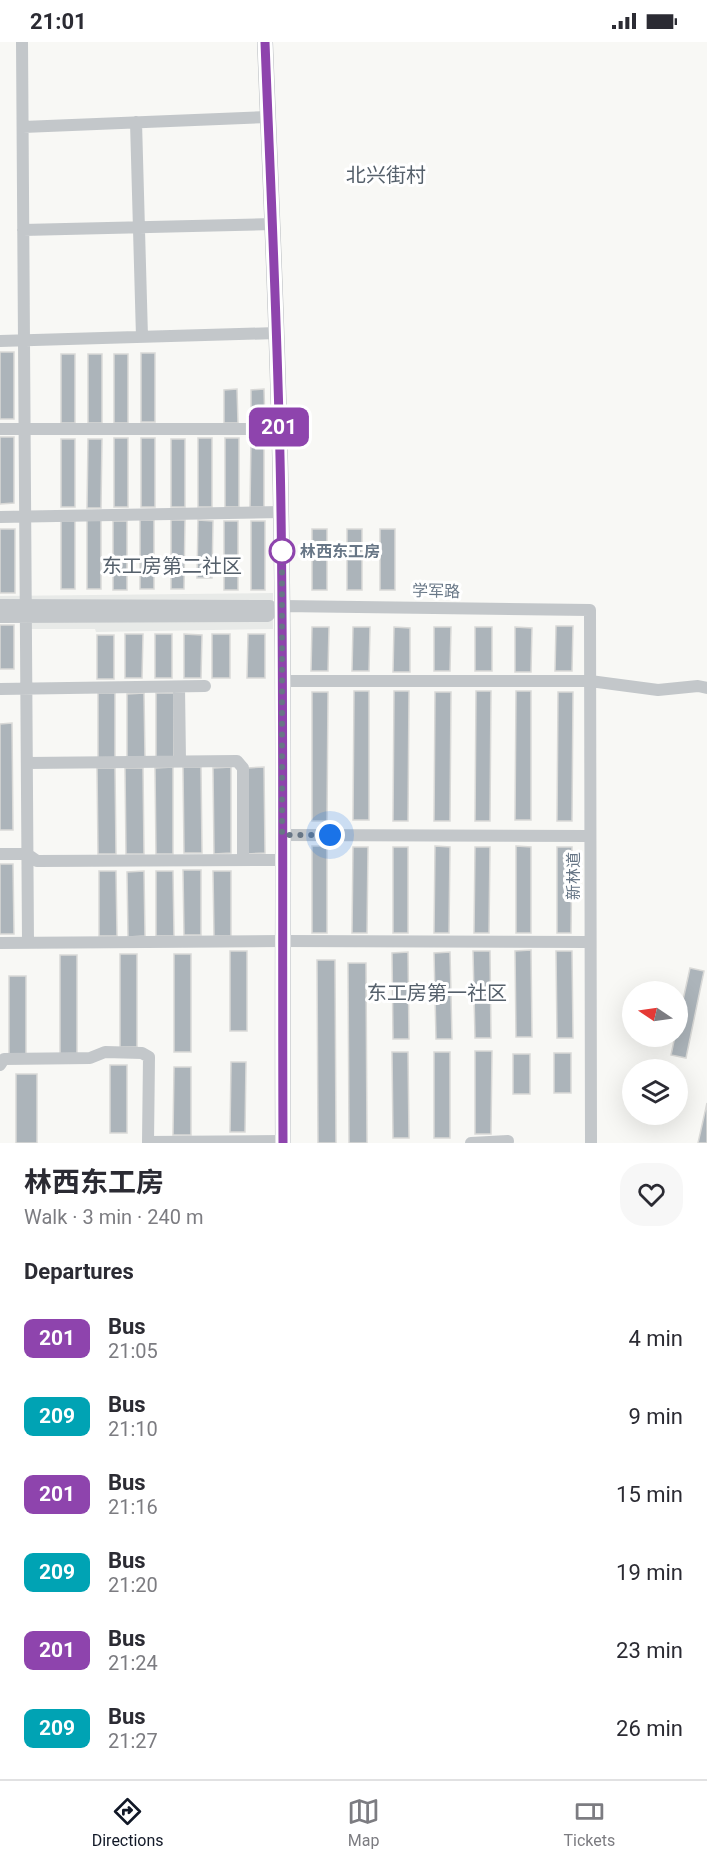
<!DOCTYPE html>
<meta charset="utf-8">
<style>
body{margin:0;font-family:Roboto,"Noto Sans SC",sans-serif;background:#f7f7f7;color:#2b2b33;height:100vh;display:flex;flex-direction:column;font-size:22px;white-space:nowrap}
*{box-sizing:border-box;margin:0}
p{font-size:20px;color:#7c7c81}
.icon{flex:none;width:33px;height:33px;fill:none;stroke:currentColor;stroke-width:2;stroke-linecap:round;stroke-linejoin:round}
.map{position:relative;height:1101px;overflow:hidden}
.sheet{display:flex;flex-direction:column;background:#fff;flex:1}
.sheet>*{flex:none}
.badge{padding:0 12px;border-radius:9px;font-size:21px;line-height:39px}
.needle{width:39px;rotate:283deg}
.tools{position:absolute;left:622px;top:939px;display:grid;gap:12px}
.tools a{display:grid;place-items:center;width:66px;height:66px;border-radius:50%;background:#fff;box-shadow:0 6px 24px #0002;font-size:30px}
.you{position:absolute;width:30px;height:30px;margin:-15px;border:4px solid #fff;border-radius:50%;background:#1a73e8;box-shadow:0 0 0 9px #1a73e833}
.map>.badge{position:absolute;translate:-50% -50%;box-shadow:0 0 0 3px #fff}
h2{padding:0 24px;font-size:22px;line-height:54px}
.round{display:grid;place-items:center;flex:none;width:63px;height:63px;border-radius:24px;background:#f7f7f7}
.head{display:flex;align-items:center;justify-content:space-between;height:102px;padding:0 24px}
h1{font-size:28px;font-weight:700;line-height:45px}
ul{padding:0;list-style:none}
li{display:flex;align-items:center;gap:18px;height:78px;padding:0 24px}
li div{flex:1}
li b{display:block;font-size:22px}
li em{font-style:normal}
li .badge{min-width:66px;font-weight:700;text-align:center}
.status{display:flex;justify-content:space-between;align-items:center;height:42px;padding:0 30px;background:#fff;direction:ltr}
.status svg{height:16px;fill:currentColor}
.menu{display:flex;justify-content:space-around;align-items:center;height:84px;border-top:2px solid #e1e1e2;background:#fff;font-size:16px;color:#7c7c81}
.menu a{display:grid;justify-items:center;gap:3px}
.menu .current{color:#111827}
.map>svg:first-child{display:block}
</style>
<div class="status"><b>21:01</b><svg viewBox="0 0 49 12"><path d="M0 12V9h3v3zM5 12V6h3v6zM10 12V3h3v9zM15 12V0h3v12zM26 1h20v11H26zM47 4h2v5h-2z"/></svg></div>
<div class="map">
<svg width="707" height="1101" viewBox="0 0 707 1101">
<rect width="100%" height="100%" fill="#f8f8f5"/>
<path fill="#e8eae8" d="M273,551V587L96,590L95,587H27V576H0V554Z"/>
<path fill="#acb4ba" stroke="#d9d9d7" stroke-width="1.5" d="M0,310H14V377H0Z
M141,311H155V380H141Z
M61,312H75V381H61Z
M88,312H102V381H88Z
M114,312H128V381H114Z
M237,347L238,381H224V348Z
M264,347L265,381H251V348Z
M0,395H14V461L0,462Z
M114,396H128V465H114Z
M141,396H155V465H141Z
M198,396H212V465H198Z
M225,396H239V465H225Z
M251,396H264V465H250Z
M61,397H75V465H61Z
M88,397H102L101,466H87Z
M171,397H185V465H171Z
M87,478H101V547H87Z
M140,478H154V547H140Z
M171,478H185L184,547H171Z
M198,478L213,479L212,536H197Z
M61,479H75V547H61Z
M113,479H127V548H113Z
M224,479H238V548H224Z
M251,479H265V548H251Z
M0,487H15V551H0Z
M312,487H327V548H312Z
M347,487H362V548H347Z
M380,487H395V548H380Z
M0,583H14V627H0Z
M556,584H573L572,629H555Z
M312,585H329L328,629H311Z
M353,585H370L369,629H352Z
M394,585L410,586V630H393Z
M434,585H451L450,629H434Z
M475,585H492V629H475Z
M515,585L532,586L531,630H515Z
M125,592H143L142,636H125Z
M155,592H172V636H155Z
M184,592L202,593L201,636H184Z
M212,592H230V636H212Z
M248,592H265V636H247Z
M97,593H114V637H97Z
M354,649H369V778H353Z
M394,649H409L408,779H393Z
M476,649H491L490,779H475Z
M516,649H531V778H515Z
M312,650H328L327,779H312Z
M435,650H451L450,779H434Z
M558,650H573L572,779H557Z
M98,651H115V717H98Z
M144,651L145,716L127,717V652Z
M156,651H174V716H156Z
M12,681L13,788H0V682Z
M173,725V812H156L155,726Z
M183,725H201L202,811H184Z
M231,725V811L214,812L213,726Z
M264,725L265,811L247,812V726Z
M97,726H115L116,812H98Z
M125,726H143L144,812H126Z
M312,804H327V891H312Z
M435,804L450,805L449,891H434Z
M516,804L531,805V891H516Z
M353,805H368L367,891H352Z
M393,805H408V891H393Z
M475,805H490L489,891H474Z
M557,805H572L571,891H557Z
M0,822H13L14,892H0Z
M183,828H201V893H184Z
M99,829H116L117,894H99Z
M144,829L145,894L128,895L127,830Z
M156,829H173L174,894H156Z
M213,829H231V894H214Z
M531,908L532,995H516L515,909Z
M230,909H247V989H230Z
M473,909H490L491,996H475Z
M556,909H572L573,996H557Z
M408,910L409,997H393L392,911Z
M450,910L452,997H436L434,911Z
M120,912H137V1005H120Z
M174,912H191V1010H174Z
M60,913H77V1013H60Z
M317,918H335L336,1101H318Z
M348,921H366L367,1101H349Z
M690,926L704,929L686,1016L671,1013L675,994H678V981Z
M9,934H26V1012H9Z
M475,1009H492L491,1092H475Z
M392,1010H408L409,1096H393Z
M434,1010H450V1096H434Z
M554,1011H571V1051H554Z
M513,1012H530V1052H513Z
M231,1020H246L245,1090H230Z
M110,1023H127V1091H110Z
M174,1025H191V1093H173Z
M16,1032H37V1101H16Z
M707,1061V1101H698Z"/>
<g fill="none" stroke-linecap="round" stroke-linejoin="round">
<g stroke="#b6babe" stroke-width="16">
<path id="major" d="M265,0C271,157 279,313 281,470C285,680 282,891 283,1101"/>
</g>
<path stroke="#c3c7ca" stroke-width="12" d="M22,0L28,900
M136,80L142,295
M23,85L268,75
M23,188L272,182
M0,299L277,291
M0,387H279
M0,475L281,470
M0,563L270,564L273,568L282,564L590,568L591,1101
M0,575L268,574L273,568
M284,639H590L658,648L698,644L707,646
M179,645L180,719
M0,647L205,644
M27,721L237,719L243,726V818
M283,793L590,794
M0,812H27L37,819L282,818
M0,901L282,899L589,900
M0,1023L4,1017L90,1016L105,1010L142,1011L149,1015L148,1100L283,1099
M471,1101L508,1099"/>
<use href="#major" stroke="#fff" stroke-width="15"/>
</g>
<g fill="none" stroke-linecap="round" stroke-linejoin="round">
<g stroke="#fff" stroke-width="14">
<path id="line" d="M265,0C271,157 279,313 281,470C284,680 282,891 283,1101"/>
</g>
<use href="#line" stroke="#8e44ad" stroke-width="9"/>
<path stroke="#677686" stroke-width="6" stroke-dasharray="0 10.8" d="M282,509V793H330"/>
</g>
<circle fill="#fff" stroke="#8e44ad" stroke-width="3" cx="282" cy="509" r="12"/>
<g text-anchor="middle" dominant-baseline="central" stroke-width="6" stroke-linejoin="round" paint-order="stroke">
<g font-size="16" font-weight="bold" fill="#677686" stroke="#fff" text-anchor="start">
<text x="300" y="509">林西东工房</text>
</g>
<g font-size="16" fill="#677686" stroke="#fff">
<text transform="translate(436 549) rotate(1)">学军路</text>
<text transform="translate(573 834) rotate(-90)">新林道</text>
</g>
<g font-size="20" fill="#55606b" stroke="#fff">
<text x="386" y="133">北兴街村</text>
<text x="172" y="524">东工房第二社区</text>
<text x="437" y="951">东工房第一社区</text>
</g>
</g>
</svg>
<div class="tools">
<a><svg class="needle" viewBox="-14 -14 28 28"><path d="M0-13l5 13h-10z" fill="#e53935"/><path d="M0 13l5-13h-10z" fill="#7c7c81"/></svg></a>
<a><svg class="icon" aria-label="layers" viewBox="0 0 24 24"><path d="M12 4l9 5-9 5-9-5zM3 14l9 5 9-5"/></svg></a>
</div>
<div class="you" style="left:330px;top:793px"></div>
<b class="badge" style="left:279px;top:385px;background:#8e44ad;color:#fff">201</b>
</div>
<section class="sheet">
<div class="head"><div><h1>林西东工房</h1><p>Walk · 3 min · 240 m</p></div><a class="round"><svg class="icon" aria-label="heart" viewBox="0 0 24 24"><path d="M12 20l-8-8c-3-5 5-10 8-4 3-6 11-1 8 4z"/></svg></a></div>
<h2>Departures</h2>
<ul>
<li><span class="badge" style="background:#8e44ad;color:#fff">201</span><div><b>Bus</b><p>21:05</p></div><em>4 min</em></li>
<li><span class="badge" style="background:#00a3b4;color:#fff">209</span><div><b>Bus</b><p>21:10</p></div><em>9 min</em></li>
<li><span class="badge" style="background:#8e44ad;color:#fff">201</span><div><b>Bus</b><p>21:16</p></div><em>15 min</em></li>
<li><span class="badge" style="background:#00a3b4;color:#fff">209</span><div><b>Bus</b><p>21:20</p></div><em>19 min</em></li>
<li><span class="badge" style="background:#8e44ad;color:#fff">201</span><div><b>Bus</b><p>21:24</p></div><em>23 min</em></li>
<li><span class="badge" style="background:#00a3b4;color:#fff">209</span><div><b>Bus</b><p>21:27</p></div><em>26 min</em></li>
</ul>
</section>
<nav class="menu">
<a class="current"><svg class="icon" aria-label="directions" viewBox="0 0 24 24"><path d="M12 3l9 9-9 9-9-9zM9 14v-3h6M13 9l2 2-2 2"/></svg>Directions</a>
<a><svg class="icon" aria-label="map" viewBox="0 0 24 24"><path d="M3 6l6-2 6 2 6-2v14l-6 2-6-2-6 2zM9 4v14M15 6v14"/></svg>Map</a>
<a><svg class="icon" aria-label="tickets" viewBox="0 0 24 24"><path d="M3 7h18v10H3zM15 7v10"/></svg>Tickets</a>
</nav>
